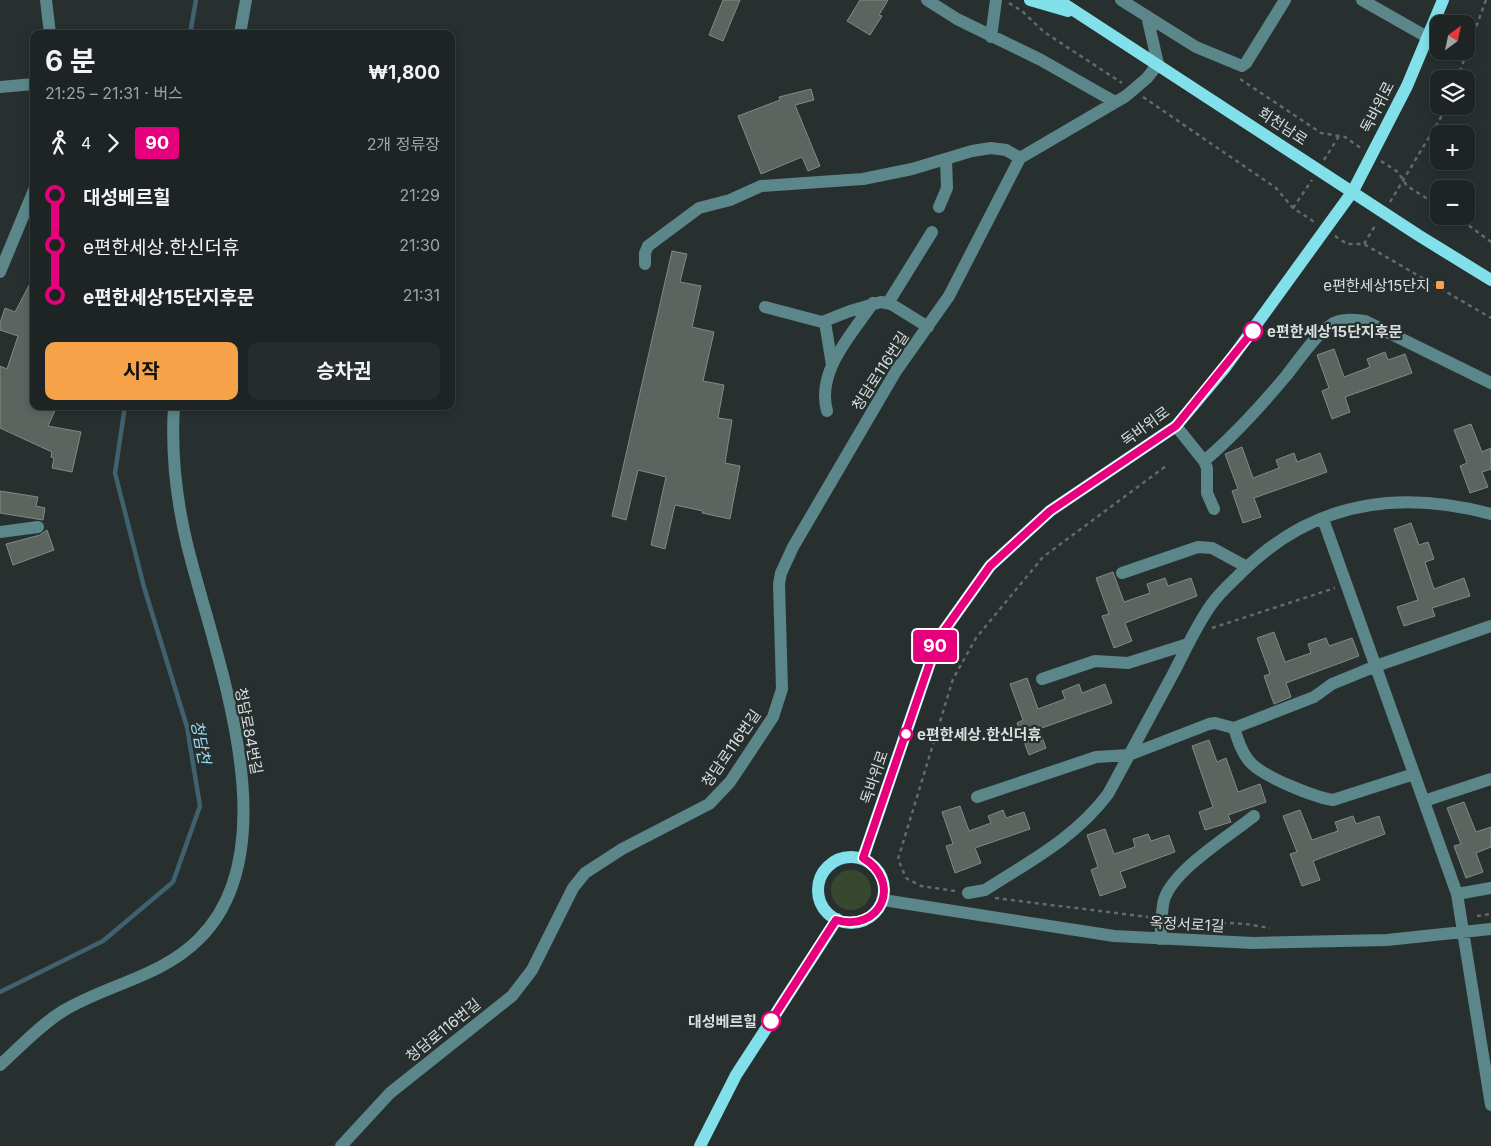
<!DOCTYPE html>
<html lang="ko">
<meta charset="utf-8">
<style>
body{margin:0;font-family:Inter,"Noto Sans KR",sans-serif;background:#252c2b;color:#f1f3f6;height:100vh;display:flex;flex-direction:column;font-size:19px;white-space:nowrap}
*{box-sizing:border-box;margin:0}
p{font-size:16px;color:#a0a4a6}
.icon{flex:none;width:28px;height:28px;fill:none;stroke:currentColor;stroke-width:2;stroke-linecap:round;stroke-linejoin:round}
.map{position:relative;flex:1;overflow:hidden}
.side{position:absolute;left:30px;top:30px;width:425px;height:380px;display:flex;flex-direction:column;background:#1d2423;border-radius:10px;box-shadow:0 2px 8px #0003,0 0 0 1px #3b4141}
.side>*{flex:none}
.badge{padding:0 10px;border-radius:4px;font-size:18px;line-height:32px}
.needle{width:32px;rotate:33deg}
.buttons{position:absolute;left:1430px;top:15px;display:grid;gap:10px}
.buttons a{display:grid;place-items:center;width:45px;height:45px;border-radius:10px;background:#1d2423;box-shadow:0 2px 8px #0003,0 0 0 1px #3b4141;font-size:25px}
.map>.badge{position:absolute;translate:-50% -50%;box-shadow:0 0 0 2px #fff}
.legs{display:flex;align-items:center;gap:8px;height:55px;padding:0 15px;font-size:16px}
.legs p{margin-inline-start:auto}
.headline{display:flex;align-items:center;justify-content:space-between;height:85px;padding:0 15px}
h1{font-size:28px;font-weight:700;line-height:38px}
.cta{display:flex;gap:10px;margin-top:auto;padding:10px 15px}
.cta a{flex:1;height:58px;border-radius:10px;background:#f6a248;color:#111;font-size:20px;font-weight:700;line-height:58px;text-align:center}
.cta a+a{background:#252c2b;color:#f1f3f6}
ul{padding:0 15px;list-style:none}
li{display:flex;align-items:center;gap:18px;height:50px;font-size:19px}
li i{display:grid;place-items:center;width:8px;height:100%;margin:0 6px;background:currentColor}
li i::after{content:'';width:12px;height:12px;margin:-6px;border:4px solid;border-radius:50%;background:#1d2423}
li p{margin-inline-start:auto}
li:first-child i{background:linear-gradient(#0000 50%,currentColor 0)}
li:last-child i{background:linear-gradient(currentColor 50%,#0000 0)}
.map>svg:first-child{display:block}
</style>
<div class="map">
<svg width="1491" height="1146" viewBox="0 0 1491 1146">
<rect width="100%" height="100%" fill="#27302f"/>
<path fill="#38482f" d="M831 890a20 20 0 1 1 40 0a20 20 0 1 1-40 0Z"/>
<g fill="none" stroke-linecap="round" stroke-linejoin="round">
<path stroke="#3f6170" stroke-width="4.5" d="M190,34L196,0
M0,992L103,941L173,882L200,806L187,727L144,587L115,473L125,406"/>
</g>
<path fill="#5c645f" stroke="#818a84" d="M723,0H740L723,41L709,35Z
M860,0H888L879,15L882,16L870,35L847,21Z
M811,89L814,100L795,105L820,166L808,171L802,157L761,174L738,116L780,100L779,97Z
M672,251L687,254L680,282L701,286L692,327L714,332L703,381L724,385L718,418L732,420L725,463L740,466L730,519L702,513L703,511L675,505L665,549L651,545L666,477L638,470L626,520L612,516Z
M34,276V406H57L48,426L81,432L72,472L52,468L54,458L51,457L52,452L0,428V366L7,369L18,336L0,330V323L5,308L15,312Z
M1334,349L1344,377L1370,367L1367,359L1385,352L1388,360L1405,354L1412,373L1345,397L1350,412L1332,419L1322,391L1329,388L1317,355Z
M1471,424L1482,452L1491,448V469L1482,472L1488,487L1470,493L1460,466L1467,463L1454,430Z
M1242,447L1253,478L1279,468L1276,460L1294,453L1297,462L1320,453L1327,472L1254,498L1261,517L1243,523L1232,491L1238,489L1225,454Z
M0,491L38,497L36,506L45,508L43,520L0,513Z
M1411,523L1419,545L1428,542L1434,559L1425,562L1434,589L1464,578L1470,596L1432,608L1435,616L1404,626L1397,607L1418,600L1394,529Z
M47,530L54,550L13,565L6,544L40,535Z
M1113,572L1124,602L1150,593L1147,584L1165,578L1168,586L1191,578L1197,596L1125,623L1132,641L1114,648L1102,616L1109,614L1096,578Z
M1274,632L1285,662L1311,653L1308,644L1326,638L1329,646L1352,638L1359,656L1286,683L1291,697L1274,704L1264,676L1270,674L1257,638Z
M1027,678L1038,709L1065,699L1062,691L1079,684L1082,693L1105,684L1112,703L1039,729L1046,748L1029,755L1017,723L1023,720L1010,684Z
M1209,740L1217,762L1226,758L1238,792L1260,784L1266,802L1228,815L1231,822L1205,830L1199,812L1213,807L1192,746Z
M1464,802L1476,832L1491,827V847L1476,853L1483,872L1466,878L1454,846L1461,844L1447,808Z
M960,806L969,831L991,823L988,816L1003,810L1006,818L1024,812L1030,829L975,848L981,863L955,873L946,846L953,844L942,812Z
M1300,810L1312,840L1338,831L1335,822L1353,816L1356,824L1379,816L1385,834L1313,861L1320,880L1302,886L1290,854L1297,852L1283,816Z
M1105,829L1114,854L1135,847L1133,839L1148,834L1151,841L1169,835L1175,852L1120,872L1126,887L1100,896L1091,870L1098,867L1087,835Z"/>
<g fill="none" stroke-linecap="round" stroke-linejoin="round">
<path stroke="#636b6a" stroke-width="2.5" stroke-dasharray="4 4" stroke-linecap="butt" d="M1009,3L1022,11L1044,32L1122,83
M1240,79L1321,133L1345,137L1362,149
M1457,79L1486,0
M1143,97L1276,188L1293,208L1316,223
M1324,160L1339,136
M1381,161L1398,172L1407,186L1439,206
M1390,202L1440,119L1446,106
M1293,208L1312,180
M1456,216L1491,242
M1335,236L1347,244H1364L1491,318
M1364,244L1376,224
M1212,628L1335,588
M955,891L921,886L906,878L898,859L953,679L976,638L1043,557L1166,466
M995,898L1148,917
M1477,916L1491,914
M1174,920L1246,924L1270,928"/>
<path stroke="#5b878b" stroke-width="12" d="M46,0L50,34
M927,0L957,19L1041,60L1115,102
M1121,0L1196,47L1242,66L1246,63L1285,0
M1362,0L1427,37
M240,34L246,0
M991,37L996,0
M0,87L34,84
M939,207L947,188L946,159
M645,264V253L648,246L699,208L730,200L761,186L863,179L912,169L972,151L991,148L1006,150L1020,158
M0,272L34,190
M888,303L932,232
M765,307L822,322L850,311L881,302L891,304L928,327
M825,322L832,365
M827,411C816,371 852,334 873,303
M1176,426L1204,461L1207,468V493L1214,509
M1204,461C1235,435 1260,407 1286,376C1298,361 1316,334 1332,324C1341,318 1355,320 1365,321L1491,383
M1323,519L1457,894L1491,888
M0,532L38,527
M1122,573L1198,547L1212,548L1247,567
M1042,679L1095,661L1128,663L1188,644
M1234,728C1238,740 1242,754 1251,763C1264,777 1314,797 1333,800L1414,774
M977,797L1096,757L1129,755L1209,724L1215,723L1234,728L1314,697L1332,684L1376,666L1491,626
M1424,801L1491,779
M968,893L985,890C1030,861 1075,838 1108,794C1130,754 1151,714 1173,674C1185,651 1196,626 1211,605C1220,592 1232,582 1243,571C1313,502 1398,489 1491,514
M1457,894L1491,1105
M883,900L1114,936L1253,943L1387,940L1491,929
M1160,939C1162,926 1161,911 1164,900C1173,870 1229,836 1254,816
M0,1065C20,1047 40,1025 63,1011C108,984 161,977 199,939C293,846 213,652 187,544C176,498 171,453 174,406
M341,1146L390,1093L512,996L532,970L573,888L585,873L622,849L709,804L730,782L773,717L782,689L779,584L781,573L793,547L896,371L949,296L1020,158L1126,96L1147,78L1158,64L1147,16"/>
<path stroke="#81e0e9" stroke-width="12" d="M1030,0L1068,11
M1058,0L1418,235L1491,280
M818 890a33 33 0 1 1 66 0a33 33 0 1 1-66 0Z
M863,858L938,639L990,566L1050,511L1176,426L1224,369L1353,191L1407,86L1443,0
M700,1146L736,1075L837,919"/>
</g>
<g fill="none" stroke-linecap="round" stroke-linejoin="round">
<g stroke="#fff" stroke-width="11">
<path id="line-1" d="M771,1021L836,920C881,933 903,882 863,858L938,639L990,566L1050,511L1176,426L1253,331"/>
</g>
<use href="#line-1" stroke="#e6007e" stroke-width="8"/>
</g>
<rect fill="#f6a248" stroke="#27302f" stroke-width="2" x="1435" y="280" width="10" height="10" rx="2.5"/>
<g fill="#fff" stroke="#e6007e" stroke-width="2.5">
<circle cx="1253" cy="331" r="9"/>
<circle cx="906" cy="734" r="6"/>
<circle cx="771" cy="1021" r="9"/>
</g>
<g text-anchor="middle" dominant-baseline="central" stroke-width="4.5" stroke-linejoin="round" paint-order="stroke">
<g font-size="15" fill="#d9dfde" stroke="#27302f">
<text transform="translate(1377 107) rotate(-63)">독바위로</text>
<text transform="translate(1283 126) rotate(33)">회천남로</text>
<text transform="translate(880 371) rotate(-57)">청담로116번길</text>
<text transform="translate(1145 426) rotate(-36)">독바위로</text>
<text transform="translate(249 731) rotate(79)">청담로84번길</text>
<text transform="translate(731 748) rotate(-55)">청담로116번길</text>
<text transform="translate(874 777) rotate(-71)">독바위로</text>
<text transform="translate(1187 924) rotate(3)">옥정서로1길</text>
<text transform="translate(443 1030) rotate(-39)">청담로116번길</text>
</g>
<g font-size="15" fill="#d9dfde" stroke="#27302f" text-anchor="end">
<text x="1430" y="285">e편한세상15단지</text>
</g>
<g font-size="15" font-weight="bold" fill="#d9dfde" stroke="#27302f" text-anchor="start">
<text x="1267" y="331">e편한세상15단지후문</text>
<text x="917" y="734">e편한세상.한신더휴</text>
<text x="757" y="1021" text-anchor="end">대성베르힐</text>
</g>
<g font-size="16" font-style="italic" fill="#9cddfa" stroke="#27302f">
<text transform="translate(201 742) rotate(79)">청담천</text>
</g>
</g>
</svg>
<div class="buttons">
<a><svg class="needle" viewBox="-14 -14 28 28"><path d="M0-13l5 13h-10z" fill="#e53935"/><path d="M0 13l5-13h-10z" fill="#a0a4a6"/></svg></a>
<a><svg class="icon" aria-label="layers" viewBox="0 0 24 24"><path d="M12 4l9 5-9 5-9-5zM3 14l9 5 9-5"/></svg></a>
<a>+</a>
<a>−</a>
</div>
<b class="badge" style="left:935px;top:646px;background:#e6007e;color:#fff">90</b>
<section class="side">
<div class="headline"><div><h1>6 분</h1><p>21:25 – 21:31 · 버스</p></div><b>₩1,800</b></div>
<div class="legs"><svg class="icon" aria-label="walk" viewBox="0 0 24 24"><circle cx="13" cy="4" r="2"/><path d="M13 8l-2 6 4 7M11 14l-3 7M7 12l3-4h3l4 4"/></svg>4<svg class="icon" aria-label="forward" viewBox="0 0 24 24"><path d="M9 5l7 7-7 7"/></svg><b class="badge" style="background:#e6007e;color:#fff">90</b><p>2개 정류장</p></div>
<ul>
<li><i style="color:#e6007e"></i><b>대성베르힐</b><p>21:29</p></li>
<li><i style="color:#e6007e"></i><span>e편한세상.한신더휴</span><p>21:30</p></li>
<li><i style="color:#e6007e"></i><b>e편한세상15단지후문</b><p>21:31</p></li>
</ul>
<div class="cta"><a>시작</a><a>승차권</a></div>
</section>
</div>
